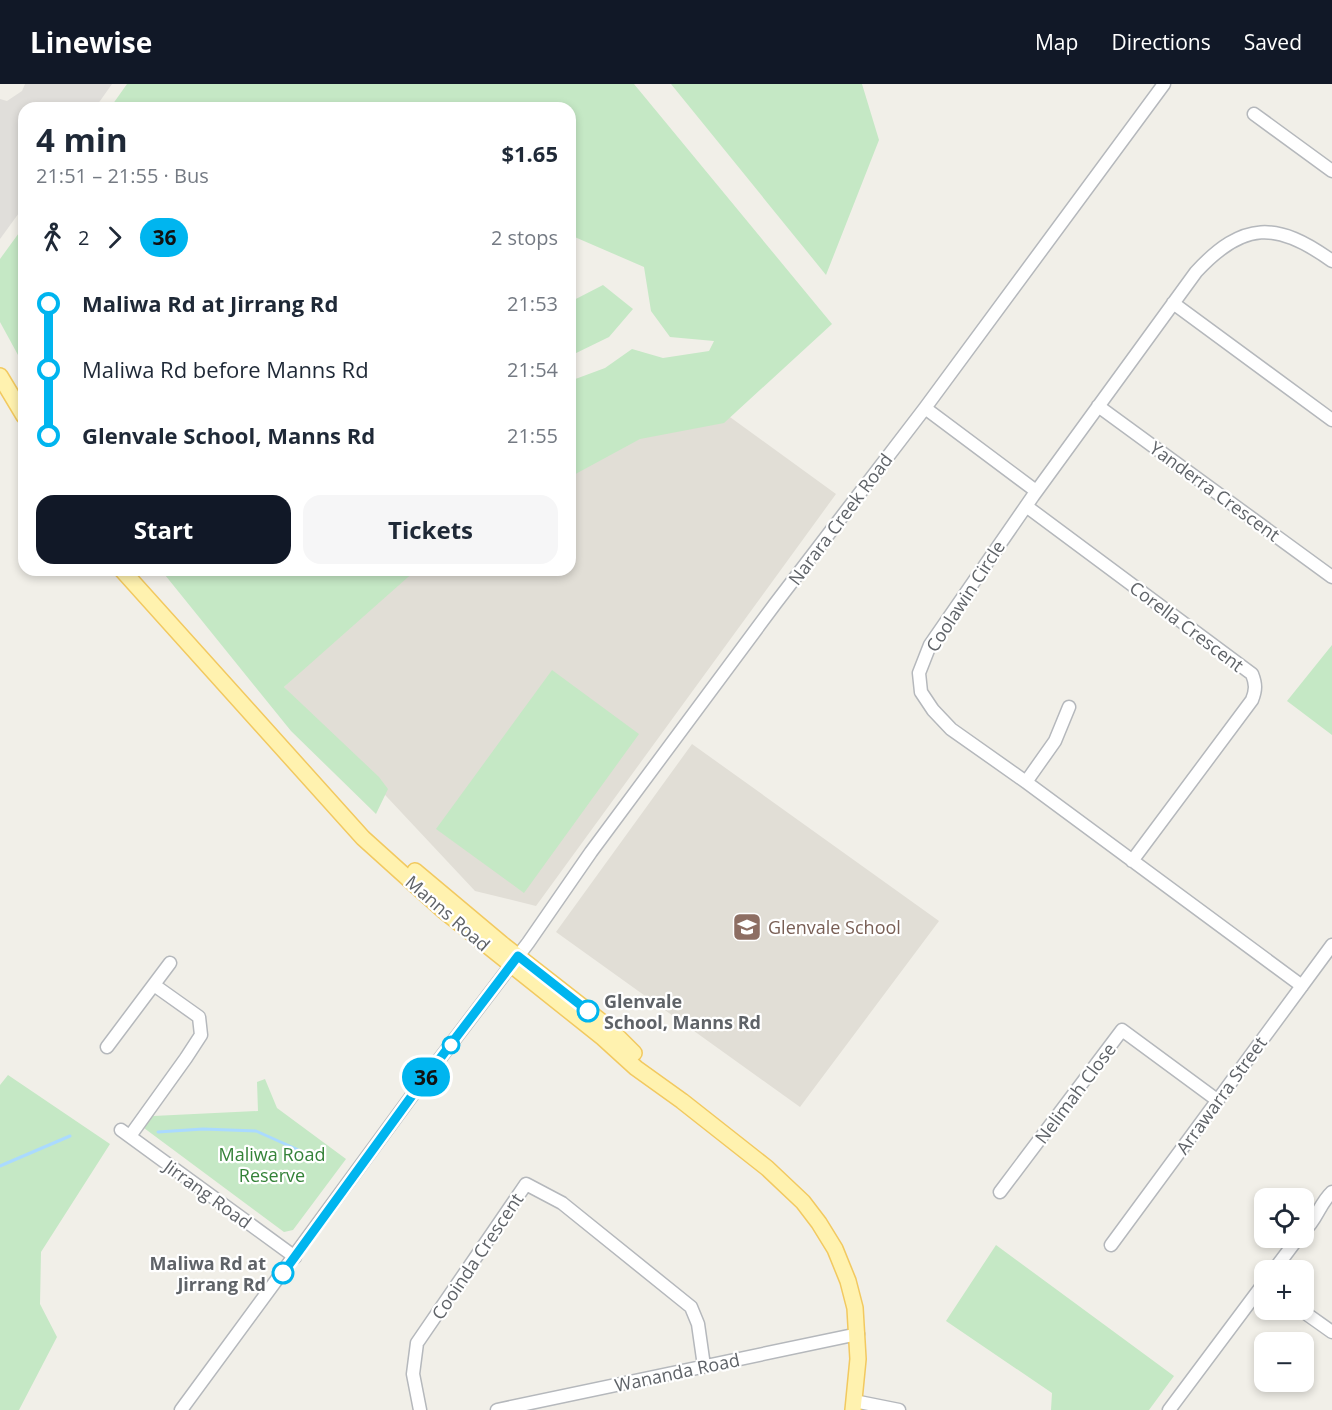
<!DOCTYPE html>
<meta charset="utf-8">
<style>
body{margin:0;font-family:"Open Sans",sans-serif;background:#f6f6f7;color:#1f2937;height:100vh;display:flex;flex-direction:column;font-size:22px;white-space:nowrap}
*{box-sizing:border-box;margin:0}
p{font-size:20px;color:#747a83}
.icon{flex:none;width:33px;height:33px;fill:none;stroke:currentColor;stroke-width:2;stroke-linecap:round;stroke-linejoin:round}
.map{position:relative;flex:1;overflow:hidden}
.panel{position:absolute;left:18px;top:18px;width:558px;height:474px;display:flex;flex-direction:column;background:#fff;border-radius:18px;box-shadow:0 3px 9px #0003}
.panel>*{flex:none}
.badge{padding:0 12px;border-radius:20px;font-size:21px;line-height:39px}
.controls{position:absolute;left:1254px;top:1104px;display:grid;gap:12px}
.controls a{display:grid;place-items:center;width:60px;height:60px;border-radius:12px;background:#fff;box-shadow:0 3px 9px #0003;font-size:30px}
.map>.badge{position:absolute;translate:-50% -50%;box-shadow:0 0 0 3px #fff}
.legs{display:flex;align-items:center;gap:9px;height:66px;padding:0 18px;font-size:20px}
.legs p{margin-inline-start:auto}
.overview{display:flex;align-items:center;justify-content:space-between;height:102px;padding:0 18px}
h1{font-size:33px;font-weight:700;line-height:45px}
.primary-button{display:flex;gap:12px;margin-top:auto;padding:12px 18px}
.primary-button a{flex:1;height:69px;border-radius:18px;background:#111827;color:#fff;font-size:24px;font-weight:700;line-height:69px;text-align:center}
.primary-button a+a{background:#f6f6f7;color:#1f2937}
ul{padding:0 18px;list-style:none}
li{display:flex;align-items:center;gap:21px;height:66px;font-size:22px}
li i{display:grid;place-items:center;width:9px;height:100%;margin:0 8px;background:currentColor}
li i::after{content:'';width:15px;height:15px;margin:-8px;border:4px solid;border-radius:50%;background:#fff}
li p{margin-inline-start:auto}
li:first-child i{background:linear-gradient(#0000 50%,currentColor 0)}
li:last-child i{background:linear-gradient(currentColor 50%,#0000 0)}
header{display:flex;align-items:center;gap:36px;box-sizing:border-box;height:84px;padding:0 30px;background:#111827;color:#fff}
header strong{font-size:28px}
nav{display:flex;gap:33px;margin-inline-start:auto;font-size:21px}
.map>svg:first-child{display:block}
</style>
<header>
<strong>Linewise</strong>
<nav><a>Map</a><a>Directions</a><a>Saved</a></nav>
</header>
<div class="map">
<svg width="1332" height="1326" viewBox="0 0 1332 1326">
<rect width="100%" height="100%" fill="#f1efe8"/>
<path fill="#e0deda" d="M25,0H112L95,24H24V122L0,155V15L7,17L22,7Z"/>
<path fill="#e1ded6" d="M639,267L836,410L536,822L475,807L284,603L408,486H570V333Z
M692,660L939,837L800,1023L556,848Z"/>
<path fill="#c5e8c5" d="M127,0H634L832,240L724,339L640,355L570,393V297L605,284L632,265L663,274L709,267L714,257L670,253L651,227L644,183L570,151V24H110Z
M671,0H862L879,56L826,191Z
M24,142V282L0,238V175Z
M603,201L633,225L609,253L570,272V218Z
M161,486H416L284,603L379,693L388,705L376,730L291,647Z
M1332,561V651L1287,617Z
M552,586L639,650L524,809L436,745Z
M8,991L110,1060L41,1168L40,1220L57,1253L19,1326H0V1001Z
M265,995L277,1024L346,1075L293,1146L284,1148L144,1044L153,1032L258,1027L257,998Z
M996,1161L1174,1292L1149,1326H1051L1052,1309L946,1237Z"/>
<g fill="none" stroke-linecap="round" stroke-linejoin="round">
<path stroke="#aadaff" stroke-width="3" d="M158,1048L203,1045L256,1047L321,1076
M0,1082L70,1052"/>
<g stroke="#b5b8bc" stroke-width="15">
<path id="minor" d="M1254,30L1332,87
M1173,219L1332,336
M1098,322L1332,493
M925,324L1036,407
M1026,422L1252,590C1256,600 1256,606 1252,616L1132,777
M1026,698L1055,657L1069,623
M1302,902L1026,698L951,645L933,626L921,608L919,589L930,561L1033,412L1196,188C1243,137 1277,137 1332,177
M107,963L170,879
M121,1046L295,1173
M130,1052L186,974L201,951L199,933L154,901
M1000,1108L1122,946L1217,1016
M1304,1147C1317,1136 1319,1120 1332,1108
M1111,1161L1332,861
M1274,1186L1298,1154
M1301,1226L1332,1248
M854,1317L899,1326
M181,1326L419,1002L528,859L591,768L775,520L925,324L1164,0
M420,1326L413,1290L417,1259L526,1100L562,1119L691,1223L698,1240L704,1282
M497,1326L858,1250
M1169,1326L1264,1199"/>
</g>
<g stroke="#f2c960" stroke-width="18">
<path id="major" d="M0,292L24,332
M122,486L363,754L444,827L603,954L636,984L682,1017L767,1084L803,1118L819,1139L835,1165L848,1197L855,1224L858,1275L853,1326
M415,787L502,860L607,942L634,969"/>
</g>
<use href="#minor" stroke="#fff" stroke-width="12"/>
<use href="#major" stroke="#fff2af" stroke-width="15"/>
</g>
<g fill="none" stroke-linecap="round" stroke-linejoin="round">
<g stroke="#fff" stroke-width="14">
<path id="line-1" d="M283,1189L419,1002L518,872L588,927"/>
</g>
<use href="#line-1" stroke="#00b5ef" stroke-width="9"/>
</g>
<defs>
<g id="school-square" transform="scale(1.5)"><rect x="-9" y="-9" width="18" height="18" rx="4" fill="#8d6e63" stroke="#fff"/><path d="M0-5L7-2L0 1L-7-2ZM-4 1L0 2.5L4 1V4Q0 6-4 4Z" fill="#fff"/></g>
</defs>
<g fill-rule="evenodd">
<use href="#school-square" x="747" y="843"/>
</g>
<g fill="#fff" stroke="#00b5ef" stroke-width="3">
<circle cx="588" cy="927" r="10"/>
<circle cx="451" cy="961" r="8"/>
<circle cx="283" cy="1189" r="10"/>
</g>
<g text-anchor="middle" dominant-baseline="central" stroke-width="4.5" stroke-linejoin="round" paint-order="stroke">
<g font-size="18" fill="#5f6368" stroke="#fff">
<text transform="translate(1215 407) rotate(36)">Yanderra Crescent</text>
<text transform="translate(840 435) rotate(-53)">Narara Creek Road</text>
<text transform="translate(965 512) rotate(-57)">Coolawin Circle</text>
<text transform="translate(1187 542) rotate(37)">Corella Crescent</text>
<text transform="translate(448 829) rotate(41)">Manns Road</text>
<text transform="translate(1075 1009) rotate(-53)">Nelimah Close</text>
<text transform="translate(1221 1011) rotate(-54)">Arrawarra Street</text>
<text transform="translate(208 1110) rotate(36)">Jirrang Road</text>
<text transform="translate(477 1172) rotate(-56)">Cooinda Crescent</text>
<text transform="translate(677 1288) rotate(-12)">Wananda Road</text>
</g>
<g font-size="18" fill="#785e54" stroke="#fff" text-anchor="start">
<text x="768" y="843">Glenvale School</text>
</g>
<g font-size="18" font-weight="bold" fill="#5f6368" stroke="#fff" text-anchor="start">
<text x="604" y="917">Glenvale<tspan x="604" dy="21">School, Manns Rd</tspan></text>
<text x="266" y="1179" text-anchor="end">Maliwa Rd at<tspan x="266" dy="21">Jirrang Rd</tspan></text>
</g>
<g font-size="18" fill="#348238" stroke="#fff">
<text x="272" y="1070">Maliwa Road<tspan x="272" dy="21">Reserve</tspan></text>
</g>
</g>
</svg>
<div class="controls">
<a><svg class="icon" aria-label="locate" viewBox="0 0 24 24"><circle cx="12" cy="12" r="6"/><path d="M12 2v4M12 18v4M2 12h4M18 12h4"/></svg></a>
<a>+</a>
<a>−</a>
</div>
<b class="badge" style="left:426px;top:993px;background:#00b5ef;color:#111">36</b>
<section class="panel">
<div class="overview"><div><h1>4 min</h1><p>21:51 – 21:55 · Bus</p></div><b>$1.65</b></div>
<div class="legs"><svg class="icon" aria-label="walk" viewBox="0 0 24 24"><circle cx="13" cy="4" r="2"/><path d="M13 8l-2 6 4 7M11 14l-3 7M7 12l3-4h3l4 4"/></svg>2<svg class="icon" aria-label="forward" viewBox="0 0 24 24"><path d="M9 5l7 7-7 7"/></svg><b class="badge" style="background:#00b5ef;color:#111">36</b><p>2 stops</p></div>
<ul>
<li><i style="color:#00b5ef"></i><b>Maliwa Rd at Jirrang Rd</b><p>21:53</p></li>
<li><i style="color:#00b5ef"></i><span>Maliwa Rd before Manns Rd</span><p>21:54</p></li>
<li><i style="color:#00b5ef"></i><b>Glenvale School, Manns Rd</b><p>21:55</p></li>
</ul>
<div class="primary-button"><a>Start</a><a>Tickets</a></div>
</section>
</div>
